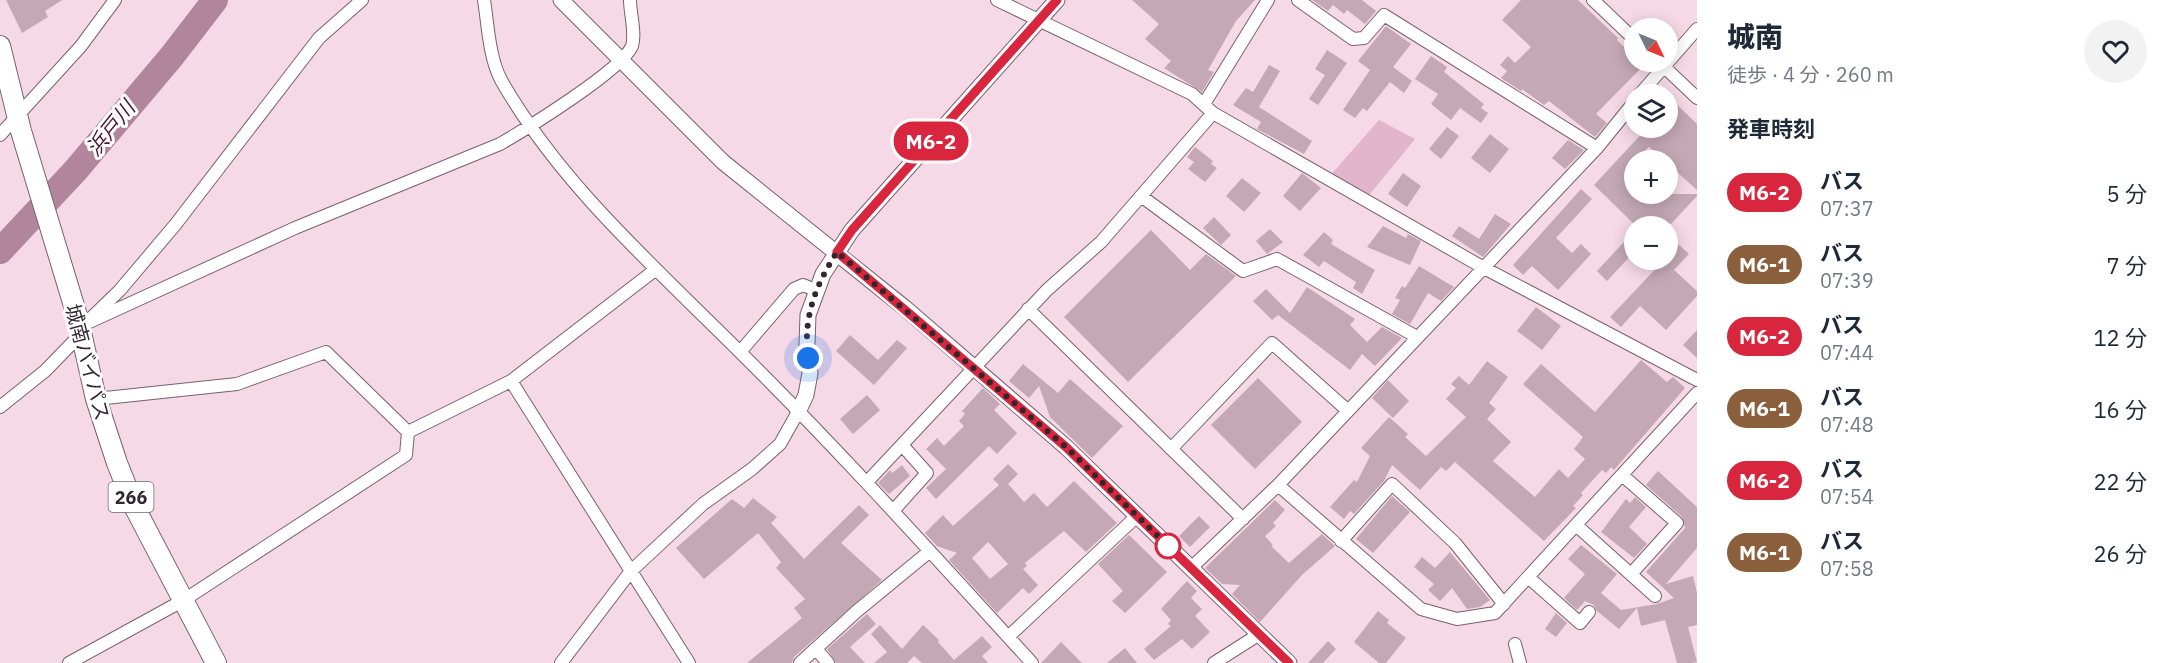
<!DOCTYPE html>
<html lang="ja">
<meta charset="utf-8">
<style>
body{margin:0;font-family:"IBM Plex Sans","Noto Sans JP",sans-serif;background:#f2f2f3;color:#1f2937;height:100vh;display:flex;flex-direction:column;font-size:22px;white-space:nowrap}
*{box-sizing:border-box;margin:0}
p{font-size:20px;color:#747a83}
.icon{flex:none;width:33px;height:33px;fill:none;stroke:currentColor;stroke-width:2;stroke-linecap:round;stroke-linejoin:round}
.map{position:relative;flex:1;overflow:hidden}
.drawer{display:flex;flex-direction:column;background:#fff;width:480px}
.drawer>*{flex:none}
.badge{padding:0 12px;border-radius:20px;font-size:21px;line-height:39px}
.needle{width:39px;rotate:133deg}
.controls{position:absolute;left:1624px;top:18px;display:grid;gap:12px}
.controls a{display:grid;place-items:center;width:54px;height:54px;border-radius:50%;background:#fff;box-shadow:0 3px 15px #0003;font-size:30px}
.you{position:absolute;width:30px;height:30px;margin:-15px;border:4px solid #fff;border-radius:50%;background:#1a73e8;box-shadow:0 0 0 9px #1a73e833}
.map>.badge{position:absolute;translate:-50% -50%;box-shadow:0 0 0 3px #fff}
h2{padding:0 30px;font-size:22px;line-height:54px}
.round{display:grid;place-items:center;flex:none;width:63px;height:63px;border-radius:32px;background:#f2f2f3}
.head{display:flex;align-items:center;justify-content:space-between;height:102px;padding:0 30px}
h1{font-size:28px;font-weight:800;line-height:45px}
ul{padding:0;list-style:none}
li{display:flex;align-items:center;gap:18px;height:72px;padding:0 30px}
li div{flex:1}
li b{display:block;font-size:22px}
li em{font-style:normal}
li .badge{min-width:66px;font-weight:700;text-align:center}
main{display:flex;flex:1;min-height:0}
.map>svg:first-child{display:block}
</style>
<main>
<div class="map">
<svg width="1697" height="663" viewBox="0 0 1697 663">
<rect width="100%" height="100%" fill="#f6d9e7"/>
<path fill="#e2b5cc" d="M1379,120L1415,139L1366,199L1328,178Z"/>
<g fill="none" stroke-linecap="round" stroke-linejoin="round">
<path stroke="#b1859c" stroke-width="26" d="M0,251L75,171L172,56L215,0"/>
</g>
<path fill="#c4a8b6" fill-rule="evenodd" d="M6,0H62L45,11L48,17L22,33Z
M1132,0H1255L1236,21L1208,70L1214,72L1202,92L1164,68L1171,61L1145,39L1159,24Z
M1312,0H1362L1376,11L1365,24L1347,10L1344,14L1333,5L1328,11Z
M1521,0H1578L1618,38L1617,40L1635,58V62L1643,66L1596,114L1607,123L1595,137L1549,101L1544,105L1522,89L1521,91L1501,78L1507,71L1500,65L1508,56L1515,63L1531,47L1502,20Z
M1386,26L1411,44L1393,67L1412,81L1404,93L1390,82L1367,111L1363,108L1355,118L1343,110L1370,70L1358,61Z
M1327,50L1347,63L1318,105L1309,99L1325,75L1315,69Z
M1431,56L1447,67L1444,72L1484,104L1481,108L1488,113L1481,123L1460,108L1451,120L1431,104L1438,94L1415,79Z
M1269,65L1280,71L1259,107L1312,141L1304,154L1257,129L1261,122L1233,105L1246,88L1253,92Z
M1668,96L1697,124V190L1668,164V160H1664L1649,147L1635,160V194H1697V196L1669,226H1636L1594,185L1647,128H1668Z
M1447,127L1459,136L1441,159L1429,149Z
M1490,134L1509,149L1490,173L1471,158Z
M1568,140L1584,150L1565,169L1552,158Z
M1195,147L1213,161L1211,164L1217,168L1205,182L1188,169L1194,162L1187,157Z
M1302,173L1321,188L1300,211L1283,196Z
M1403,173L1421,186L1407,207L1388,194Z
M1242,178L1261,193L1244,212L1226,196Z
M1581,189L1592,199L1556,238L1572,253L1581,244L1591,254L1558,290L1532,266L1523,275L1513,265Z
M1495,214L1511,224L1483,257L1452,236L1459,226L1479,239Z
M1214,217L1231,235L1221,245L1203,228Z
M1383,226L1406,238L1408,234L1421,241L1410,265L1367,247Z
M1270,229L1283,242L1267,254L1256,241Z
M1151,230L1190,270L1206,254L1236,276L1128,382L1064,317Z
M1635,230V251L1607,281L1597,271Z
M1324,232L1333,240L1331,244L1375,270L1362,294L1353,288L1356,282L1324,261L1319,267L1303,255Z
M1668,235L1689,254L1674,270L1697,291V296L1666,330L1640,306L1621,327L1610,317L1664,260H1668Z
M1419,266L1454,287L1441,301L1428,293L1410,324L1392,314L1400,300L1395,298L1402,286L1405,288Z
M1307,287L1355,319L1350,325L1367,342L1382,327L1402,338L1375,366L1362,354L1350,370L1278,315L1272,320L1253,301L1266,289L1290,313Z
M1536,307L1561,326L1542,350L1517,331Z
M1697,330V358L1683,345Z
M850,335L878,360L897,340L907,348L874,385L836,351Z
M1641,360L1667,382L1673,377L1685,388L1614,470L1611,467L1606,473L1602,470L1581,493L1583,495L1573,506L1576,508L1544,541L1455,462L1446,471L1441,467L1420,490L1392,465L1384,481L1354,514L1350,511L1344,519L1330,507L1354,480L1357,482L1370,456L1361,448L1389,417L1408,434L1405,437L1426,456L1466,417L1446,399L1456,388L1451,384L1459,376L1469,385L1487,361L1508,377L1489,403L1496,409L1487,419L1511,442L1493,461L1535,497L1559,469L1568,478L1585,459L1574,449L1583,437L1523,384L1541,364L1595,412Z
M1023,364L1058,393L1070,379L1123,426L1092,458L1050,417L1039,386L1029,398L1009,381Z
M1258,378L1302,422L1255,469L1211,425Z
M1388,380L1409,401L1393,418L1372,398Z
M983,388L1000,404L994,410L1017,433L997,454L989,446L936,499L926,488L946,469L926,449L937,438L944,446L964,426L959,421L965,414L962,411Z
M867,395L880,410L853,434L840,419Z
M1008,464L1018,474L1008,484L1024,502L1034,493L1047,507L1074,481L1117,523L1086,552L1064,531L1025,563L1027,566L1023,569L1038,585L1029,594L1023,588L997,613L949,560L957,553L937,546L925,533L943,515L953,526L999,485L993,479ZM988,542L1008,564L990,579L972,558Z
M902,465L910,476L889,494L878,483L890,470L892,473Z
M1658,471L1697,507V548L1666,584L1693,576L1697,593V625L1688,627L1697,662L1692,663H1677L1665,620L1641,626L1637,608L1619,629L1597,611L1594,605L1585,601L1577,610L1564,598L1585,574L1568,559L1581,545L1617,574L1601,593L1621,610L1657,604L1674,598L1646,572L1685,528L1682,517L1646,485Z
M1392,496L1410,512L1373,553L1356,539Z
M1635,497L1646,507L1629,527L1647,544L1634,558L1601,532L1626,499L1630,503Z
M753,498L777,517L771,523L804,559L859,505L869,515L841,543L882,580L794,657L792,663H747L802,618L794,608L805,599L776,568L781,562L758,533L704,579L676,548L732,499L744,508Z
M1275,500L1285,510L1273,523L1276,526L1265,536L1273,545L1271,546L1289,563L1322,534L1335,546L1302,575L1260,622L1232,594L1240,585L1222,584L1205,568Z
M1199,516L1210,527L1190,547L1179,536Z
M1129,535L1167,572L1125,613L1112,601L1123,591L1098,564Z
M1450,552L1490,600L1480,607L1467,609L1452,588L1440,601L1428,590L1434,584L1414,567L1422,557L1435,568Z
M1187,581L1197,591L1191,598L1202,609L1195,616L1210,632L1192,649L1182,639L1154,660L1144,649L1171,626L1168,624L1171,620L1161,609Z
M1378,611L1389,620L1387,623L1406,638L1386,663H1379L1354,642Z
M1556,613L1567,623L1556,637L1545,629Z
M867,614L876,624L850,647L865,663H836L827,649Z
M880,625L902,649L923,625L939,640L938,642L954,660L982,636L992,647L982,656L988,663H922L914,656L907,663H874L887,652L871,634Z
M1328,641L1336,649L1323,663H1308Z
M1061,642L1082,663H1041Z
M1125,648L1137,663H1107Z"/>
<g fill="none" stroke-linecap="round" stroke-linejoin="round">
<g stroke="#79606d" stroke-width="14">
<path id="minor" d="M484,0C488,25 489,57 501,80C561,185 655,267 740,352C841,452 936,558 1032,663
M997,0L1192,94L1213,113L1484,268L1697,380
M1298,0L1353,39L1364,38L1384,15L1597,148
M1593,0L1635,40
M1659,62L1697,98
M1640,94L1697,29
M1204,104L1268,0
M0,135L81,46L115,0
M1141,196L1243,271L1277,259L1417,337
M1028,309L1243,519
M85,324L295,228L500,144C526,129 622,70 632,46C636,34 630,13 630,0
M740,352L794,289L803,285L815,290
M511,381L689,663
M96,399L237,384L326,352L408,432
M0,407L45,371L80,335L85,324L120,290L175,225L319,38L362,0
M408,432L511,381L655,270
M1171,449L1272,343L1347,410
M1622,475L1677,523L1631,574
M867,482L1047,290L1101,242L1213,113
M1278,485L1421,609L1457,619L1495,613L1697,393
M893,511L927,473L902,445
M1576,525L1655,596
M1341,541L1392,484L1455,543L1504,604
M1191,568L1278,485L1597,148L1635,101
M1528,577L1580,623L1589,612
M1008,637L1137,516
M1515,644L1520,663
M817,650L828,663
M69,663L184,600L406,455L408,432
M561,663L631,571L703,504L752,469L780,444L798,412
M800,663L857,611L930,551
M1214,663L1258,635"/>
</g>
<g stroke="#79606d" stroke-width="17">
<path id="tertiary" d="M561,0L723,162L905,308L1066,447L1289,663
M798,412L806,395L810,373L807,344L808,315L823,274L852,230L1057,0"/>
</g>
<g stroke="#79606d" stroke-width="22">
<path id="trunk" d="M0,46L21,131L78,319L96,399L117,463L135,508L216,663"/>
</g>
<use href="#minor" stroke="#fff" stroke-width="12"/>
<use href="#tertiary" stroke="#fff" stroke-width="15"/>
<use href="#trunk" stroke="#fff" stroke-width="20"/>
</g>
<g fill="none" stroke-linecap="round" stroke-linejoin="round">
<g stroke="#fff" stroke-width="14">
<path id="line" d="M1057,0L852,230L837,252L1066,447L1289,663"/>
</g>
<use href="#line" stroke="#d7263d" stroke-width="9"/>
<path stroke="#32272d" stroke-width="6" stroke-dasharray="0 10.8" d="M808,358C803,318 815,286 837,252L1066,447L1168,546"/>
</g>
<circle fill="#fff" stroke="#d7263d" stroke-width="3" cx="1168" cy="546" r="12"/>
<g text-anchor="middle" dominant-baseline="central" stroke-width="6" stroke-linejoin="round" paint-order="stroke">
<rect fill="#fff" stroke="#70686c" stroke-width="1.5" x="108.5" y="482" width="45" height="30" rx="4.5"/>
<g font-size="18" font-weight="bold" fill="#32272d">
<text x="131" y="497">266</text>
</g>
<g font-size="20" fill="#32272d" stroke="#fff">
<text transform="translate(88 362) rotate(75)">城南バイパス</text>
</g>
<g font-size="21" font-style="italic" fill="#4a1536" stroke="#fff">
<text transform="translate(110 128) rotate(-51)">浜戸川</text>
</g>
</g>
</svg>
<div class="controls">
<a><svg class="needle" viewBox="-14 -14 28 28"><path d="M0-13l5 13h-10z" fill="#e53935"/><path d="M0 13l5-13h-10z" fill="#747a83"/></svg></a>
<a><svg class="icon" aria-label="layers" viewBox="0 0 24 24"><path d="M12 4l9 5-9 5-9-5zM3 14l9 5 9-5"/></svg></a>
<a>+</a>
<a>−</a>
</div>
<div class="you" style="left:808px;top:358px"></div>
<b class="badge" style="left:931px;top:141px;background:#d7263d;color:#fff">M6-2</b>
</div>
<section class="drawer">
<div class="head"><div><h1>城南</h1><p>徒歩 · 4 分 · 260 m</p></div><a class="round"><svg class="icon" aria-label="heart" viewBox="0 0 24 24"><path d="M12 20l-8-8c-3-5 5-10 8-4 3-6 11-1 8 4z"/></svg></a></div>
<h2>発車時刻</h2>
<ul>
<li><span class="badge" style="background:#d7263d;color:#fff">M6-2</span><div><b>バス</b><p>07:37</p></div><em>5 分</em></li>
<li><span class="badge" style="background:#8b5e3c;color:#fff">M6-1</span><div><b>バス</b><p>07:39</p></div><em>7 分</em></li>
<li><span class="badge" style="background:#d7263d;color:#fff">M6-2</span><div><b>バス</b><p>07:44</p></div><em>12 分</em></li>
<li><span class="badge" style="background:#8b5e3c;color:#fff">M6-1</span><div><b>バス</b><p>07:48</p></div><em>16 分</em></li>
<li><span class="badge" style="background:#d7263d;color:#fff">M6-2</span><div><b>バス</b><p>07:54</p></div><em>22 分</em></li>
<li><span class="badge" style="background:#8b5e3c;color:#fff">M6-1</span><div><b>バス</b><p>07:58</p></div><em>26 分</em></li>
</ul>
</section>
</main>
